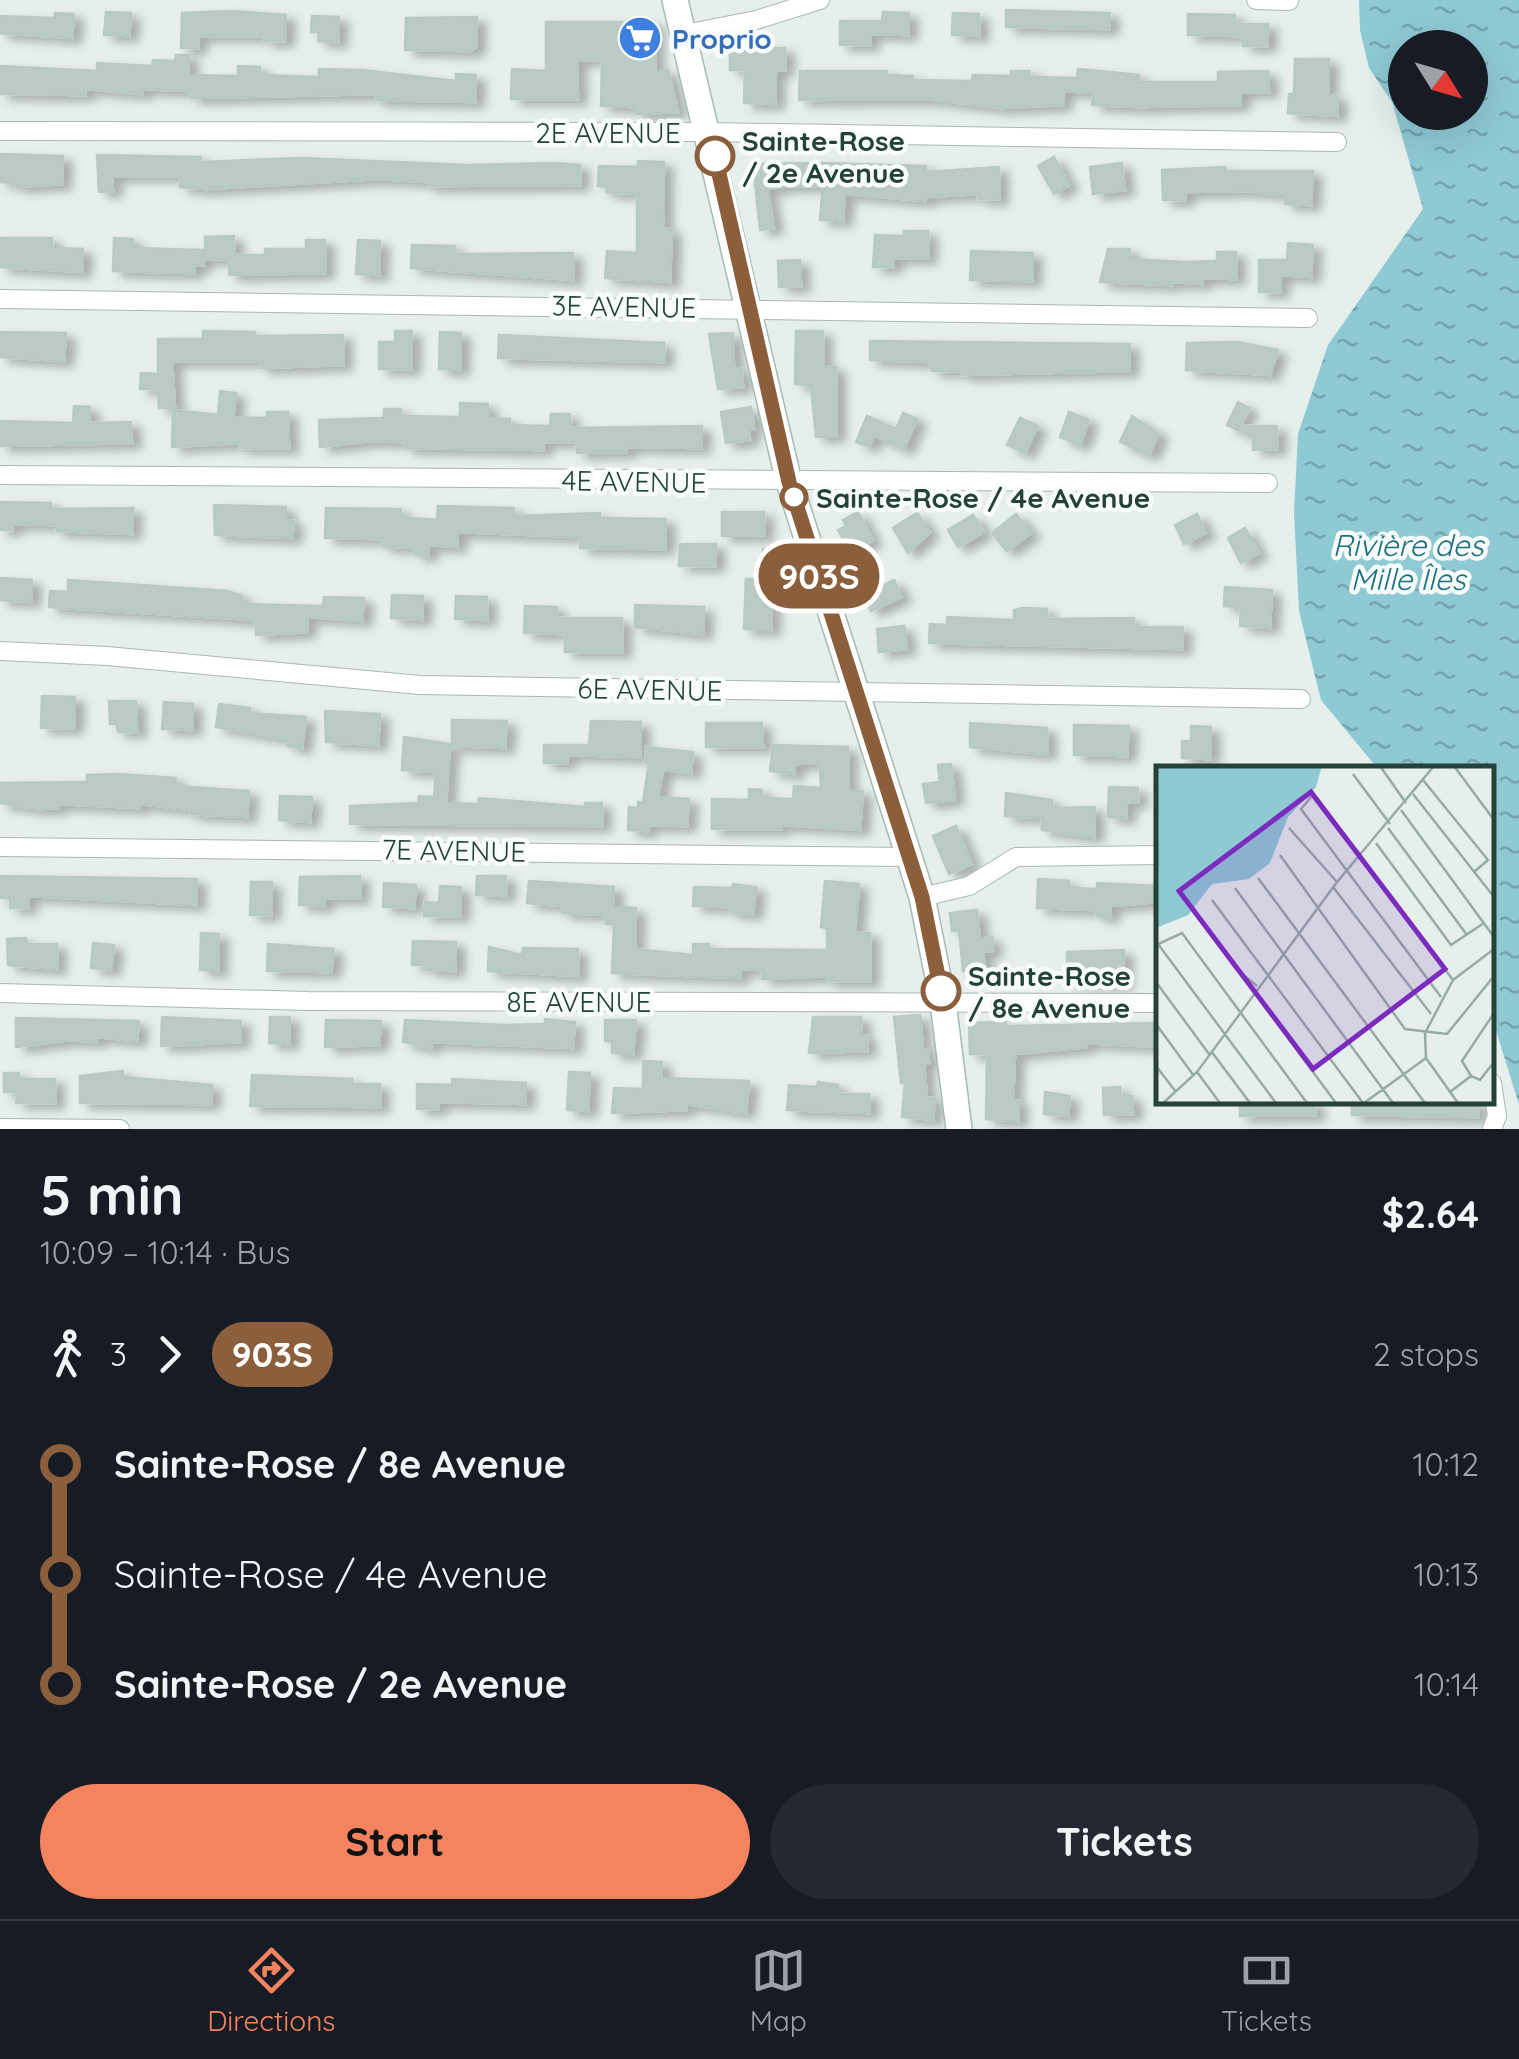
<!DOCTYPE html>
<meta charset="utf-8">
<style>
body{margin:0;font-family:Quicksand,sans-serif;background:#242831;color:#f1f3f6;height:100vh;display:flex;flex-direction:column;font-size:38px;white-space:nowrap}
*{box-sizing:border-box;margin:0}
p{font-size:32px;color:#9ea1a6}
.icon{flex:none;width:55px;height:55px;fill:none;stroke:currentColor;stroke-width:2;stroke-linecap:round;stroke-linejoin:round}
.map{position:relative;height:1129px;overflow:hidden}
.details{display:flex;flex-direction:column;background:#171b24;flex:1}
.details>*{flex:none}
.badge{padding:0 20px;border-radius:32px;font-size:35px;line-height:65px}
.needle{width:65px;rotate:127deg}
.tools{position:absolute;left:1388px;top:30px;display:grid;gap:20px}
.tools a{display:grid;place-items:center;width:100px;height:100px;border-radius:50%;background:#171b24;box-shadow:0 10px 40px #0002;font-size:50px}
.map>.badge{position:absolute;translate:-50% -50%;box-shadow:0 0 0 5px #fff}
.legs{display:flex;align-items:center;gap:15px;height:110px;padding:0 40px;font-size:32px}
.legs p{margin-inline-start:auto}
.overview{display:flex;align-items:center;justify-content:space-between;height:170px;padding:0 40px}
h1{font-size:55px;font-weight:800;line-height:75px}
.cta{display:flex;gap:20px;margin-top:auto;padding:20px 40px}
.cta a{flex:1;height:115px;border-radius:60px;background:#f4845f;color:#111;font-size:40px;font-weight:800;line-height:115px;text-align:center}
.cta a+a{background:#242831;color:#f1f3f6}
ul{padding:0 40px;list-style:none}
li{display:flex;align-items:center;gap:35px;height:110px;font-size:38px}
li i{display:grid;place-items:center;width:15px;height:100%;margin:0 12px;background:currentColor}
li i::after{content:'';width:25px;height:25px;margin:-12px;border:8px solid;border-radius:50%;background:#171b24}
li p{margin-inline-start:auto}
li:first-child i{background:linear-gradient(#0000 50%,currentColor 0)}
li:last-child i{background:linear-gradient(currentColor 50%,#0000 0)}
.tabs{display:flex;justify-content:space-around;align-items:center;height:140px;border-top:2px solid #363941;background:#171b24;font-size:28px;color:#9ea1a6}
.tabs a{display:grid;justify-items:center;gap:5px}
.tabs .selected{color:#f4845f}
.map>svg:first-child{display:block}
</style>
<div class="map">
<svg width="1519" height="1129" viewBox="0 0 1519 1129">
<defs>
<pattern id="water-ripples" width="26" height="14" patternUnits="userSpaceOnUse" patternTransform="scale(2.5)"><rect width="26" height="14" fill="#8ec9d4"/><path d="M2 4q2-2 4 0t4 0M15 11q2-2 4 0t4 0" fill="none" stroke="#74a5ad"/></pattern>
<filter id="shadow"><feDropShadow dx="9" dy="5.5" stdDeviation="5" flood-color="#0004"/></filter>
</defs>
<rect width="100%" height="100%" fill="#e6efeb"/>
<path fill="url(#water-ripples)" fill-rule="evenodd" d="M1359,0H1519V1105L1492,1017V769H1378L1321,700L1299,611L1294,513L1298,434L1328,345L1423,209L1392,102L1369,68L1360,30ZM1405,48H1470V112H1405Z"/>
<path fill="#bbcac4" stroke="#b8c9c2" stroke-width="2.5" filter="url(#shadow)" d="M1006,10L1110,13L1109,29L1006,27Z
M231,11L286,15L285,41H265V36H198V48H181L182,13Z
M106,12L131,13L129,36L104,35Z
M883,12L909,13L908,35L870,34V45H840V21H882Z
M55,13L74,14L72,38L0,33V16L55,18Z
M953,13L979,14V36L952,35Z
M1188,14L1235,15V24H1268L1267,46H1243V36L1188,35Z
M312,16L339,17L338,42L318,41L319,32H311Z
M477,17L476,47L471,51L405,50L406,18Z
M546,22H655V72L668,70L678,112L637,114L636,107L601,106L602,60H577L578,99H511L512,69L546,71Z
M730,48H785V70H776L775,104L744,103L745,70H730Z
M176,55H189L188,75L238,76V66L260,67V75L319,77V69L362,70L456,81V74L476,75L475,102L376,100V94L191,98V91L142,89V94L85,89V95L0,94V66L97,71V63L152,66L153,60L175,61Z
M1295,59H1329L1328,96H1338L1337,116L1288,113L1289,94H1294Z
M1078,69L1139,75V82H1218V72L1268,71L1269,92H1241L1240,105L1138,107L1092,105L1093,93L1063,91V105L1001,108L927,99L799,100L800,71H887V75L913,76V80L972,81L973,75L1011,76V71H1030V77L1077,78Z
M0,154L63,156L62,184L16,187V183L0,182Z
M97,155L201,157V162L300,158L469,165L554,163L580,165V185L428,186V182L378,179L206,189L180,187V176H112L113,191L99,192Z
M1054,157L1069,185L1054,194L1038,166Z
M638,161L664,162L663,228L672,230L670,282L605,278L607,251L637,253V194L607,192L608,187L598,186L599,166L638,167Z
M820,163L926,166V172L999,167V199H978V194L926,197L925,201L845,194L843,221L820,220L823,186H789L767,189L774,228L760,230L753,164Z
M1122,163L1125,190L1093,194L1090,167Z
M1225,167L1226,171H1313L1311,205L1285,204V195L1250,191L1185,192V200H1163L1162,170Z
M904,231H928V258H893V267H873L875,235L904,236Z
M234,236V255H265V249H306V240H325V273L229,275V259H205V237Z
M0,238H52V248L83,249L82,272L0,267Z
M114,238L133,239L132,248L203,250V265H194V273L113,271Z
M358,240L380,241L379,275L356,274Z
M1288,243L1313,245L1311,277L1280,275V292H1259V260H1287Z
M412,245L455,246L454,254L573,253V280L411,268Z
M1108,249H1130V259L1184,262L1217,261V252H1236V279L1202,278V284L1172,282V285L1100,282Z
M971,251L1033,253L1032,281L970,280Z
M800,260L801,286L779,287L778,261Z
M203,331L255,332V336L343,335V365L261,368V361H172L175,408H159L158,389H140L141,373L158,374V339H203Z
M395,331H412L411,369H379V342H395Z
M796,331H823V366L836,367V436L816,437L811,386L795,384Z
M0,332L66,333L64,361L0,357Z
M440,332L461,333L460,370L439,369Z
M733,333L734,369L742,368L743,387L718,389L709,334Z
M499,335L664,343V362L498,358Z
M870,341L1130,344L1129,371L962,375V371H932V362L870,360Z
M1237,342L1278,350L1270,375L1186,370L1187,343Z
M220,391L236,393L233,417L267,418V412H288L289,448H240V443L172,447L173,410L218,415Z
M1238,402L1249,408L1240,426H1277V449L1253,450V437L1227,425Z
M460,403L488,404L487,418L510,419V425L550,426L551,414H570V428L702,426L701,448L626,447V452L577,453V442H543V450L406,448V442L370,441L320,447L319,420L384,418V409H401V416L460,417Z
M74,406L90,407L89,423L131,422L132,443L0,446V421L73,423Z
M751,407L754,429L749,430L750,440L726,443L721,412Z
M1069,412L1089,420L1080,445L1060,437Z
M903,413L917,419L904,449L874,435L869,447L856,442L867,416L896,429Z
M1132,416L1159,434L1149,455L1120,442Z
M1020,418L1038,426L1025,453L1007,445Z
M0,502L51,503V509L133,508L132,534L57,531V525L12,524V530H0Z
M214,505L286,507L285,520L294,521L292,538L215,535Z
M438,506L514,508V516L600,513V518L666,519L665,549L580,548V537L458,532L457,547L428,545V556L415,555L416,548L382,546V539L325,538L326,508L401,509L400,517L437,520Z
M722,512H764V535L722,536Z
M858,512L873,540L851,552L838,530L846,526L843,520Z
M917,513L930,532L908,553L893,528Z
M1016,514L1031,533L1007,551L992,533Z
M1197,514L1206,533L1184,544L1175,525Z
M973,515L984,532L958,547L948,530Z
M1245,528L1259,553L1241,563L1228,538Z
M680,544H716L715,566H679Z
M763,549L791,552L789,568L783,567L782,592H772L771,630L744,629L746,579H760Z
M0,578L32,580L31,602L0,600Z
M68,580L228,591L242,596V604L323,606L324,597L364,598L362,621L307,617V632L256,635V620L49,607L50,591L68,592Z
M894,580L902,597L871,611L863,595Z
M1225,587L1272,590L1270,628L1240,626L1241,607L1224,606Z
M392,595L423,596L422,620L391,618Z
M456,596L487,597V620L455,619Z
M635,605L704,607L703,634L635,627Z
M525,606L557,607L556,618H622V652H565V634L524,633Z
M1023,608L1047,609V619L1134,618V627H1183L1182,649L929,643L930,624L947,625V617L1014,620V610Z
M904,626L907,649L879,652L877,629Z
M42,696L75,697L74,728H41Z
M109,701H136L137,732H118L117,724H110Z
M164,702L193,704L192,730L162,729Z
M219,704L250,708V713L306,717L302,748L287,746L288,739L216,727Z
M325,711L380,714L378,745L326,742Z
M452,720L507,721L505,748L452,746Z
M591,721L641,722L640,757L567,755V763H544V745H589Z
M706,723H762L763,747H706Z
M970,723L1047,728V754L970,747Z
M1074,725L1129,726L1127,756L1074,755Z
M1191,726L1211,727L1210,759L1182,758V741H1191Z
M404,737L450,744L446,803L478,804L479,798L585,807V803H602V826L350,824V806L418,803L419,796L434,797L436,772L402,770Z
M773,745L848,747V790L863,791L860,830L781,825V829H712V799L749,800V789L762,790V798L793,799L794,786L821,788L820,763L795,764L794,774L770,771Z
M646,747L693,752L691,773L663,770L658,797L689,799L687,826L648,825V831L628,830L629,807L638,808V802H643L649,763L645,762Z
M951,764L955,800L926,803L923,784L940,782L938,765Z
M118,774L176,778L175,786L249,791L247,817L191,814V810L140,804L139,808L58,804V808L38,809L0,803V783L87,782V775Z
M1109,787L1138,788V802H1127L1126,818L1108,817Z
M1006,793L1052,800V808L1095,807L1094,837L1042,830V818L1005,816Z
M280,796L312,797L310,822L279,820Z
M956,826L972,864L949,874L933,836Z
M0,876L197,879L196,905L28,896V908H10V898H0Z
M360,876V898H324V906L299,905L300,877Z
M477,876H506V896L476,895Z
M1038,879L1069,881V888L1097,889V883L1157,886V902L1110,906V917L1096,916V910L1037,908Z
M529,881L614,887L613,907L636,908L635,949L693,955V944H709V949L827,950V928L821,927L825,881L859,884L855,933H870V981H828L827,976L762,979V970L740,969V978L612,973L614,924H606V915L562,913L563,906L527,903Z
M251,882H272L271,915H250Z
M384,883L416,885L414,908L383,907Z
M733,884L756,887L753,914L730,912V907L693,906L694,887L732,888Z
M440,886L461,887L460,916H424L425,902L439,903Z
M977,910L980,939L992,937L993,951L983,952L985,968L963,971L959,930L952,931L950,913Z
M201,933L219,934L218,971L200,970Z
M26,938L27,944H57V969L8,965L7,939Z
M413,941L456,942L455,971L427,970V965H412Z
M93,943L114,945L111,970L91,968Z
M268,944L334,949L331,972L267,971Z
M489,947L522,955L523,948L578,949V976L488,971Z
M1124,950L1123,985L1067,981V952Z
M920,1015L923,1050L928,1049L929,1063L924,1064L927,1098H935L933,1120L902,1117L905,1083H901L894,1017Z
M162,1017L241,1021L240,1042L161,1046Z
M270,1017H290L289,1044L269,1043Z
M813,1017H861V1036H867V1051L809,1053Z
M16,1018L139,1021L137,1041L96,1037V1042L70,1040L16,1047Z
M545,1019L575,1022L573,1048L431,1042V1048L403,1042L405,1020L504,1025L545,1024Z
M326,1020L381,1021L379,1045L325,1047Z
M605,1020H636L633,1054L612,1053V1042L605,1041Z
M1006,1022V1026L1159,1023V1047L1086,1043V1047L1015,1054L1013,1101H1019L1018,1121L986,1119L987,1054H970L969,1023Z
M643,1061L662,1062L661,1078L749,1081L746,1113L686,1104V1110L612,1113L614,1088L643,1089Z
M123,1071V1077L212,1085L211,1104L80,1103V1076Z
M569,1072L590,1073L588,1111L567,1110Z
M4,1073H19V1079H55V1103H16L17,1092H4Z
M252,1075L352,1079V1084H380V1107L250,1106Z
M452,1079L526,1083L525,1104L438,1102V1109H417V1084L452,1085Z
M818,1082L838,1085L837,1094H869V1113L787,1110L789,1085L817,1087Z
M1120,1087V1097L1132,1096L1133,1114L1104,1115L1103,1088Z
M1045,1092L1070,1096L1068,1116L1044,1114Z
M1240,1102H1315V1115L1240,1116Z
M1352,1102H1479L1478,1117L1352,1115Z"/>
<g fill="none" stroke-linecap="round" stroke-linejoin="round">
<g stroke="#a8b8b2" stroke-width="20">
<path id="street" d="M1256,0L1289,1
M685,34L756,20L820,0
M0,131L709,132L1337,142
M0,299L1308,318
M0,475L1268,483
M0,651L107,656L420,685L1301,699
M0,847L909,857
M922,897L969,886L1016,857L1159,855
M0,993L308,1001L1159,1003
M1492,1083L1497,1116L1492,1129
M0,1128L120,1129"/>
</g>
<g stroke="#a4bbb3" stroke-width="28">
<path id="secondary" d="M675,0L789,482L922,897L943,1002L959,1129"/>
</g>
<use href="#street" stroke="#fff" stroke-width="18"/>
<use href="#secondary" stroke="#fff" stroke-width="25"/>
</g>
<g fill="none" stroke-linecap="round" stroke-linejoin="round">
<g stroke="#fff" stroke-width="22">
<path id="line-1" d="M715,156L789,482L922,897L941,991"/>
</g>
<use href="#line-1" stroke="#8b5e3c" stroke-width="15"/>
</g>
<defs>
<g id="supermarket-disc" transform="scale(2.25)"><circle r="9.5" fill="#3f7fe0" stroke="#f7fbf9"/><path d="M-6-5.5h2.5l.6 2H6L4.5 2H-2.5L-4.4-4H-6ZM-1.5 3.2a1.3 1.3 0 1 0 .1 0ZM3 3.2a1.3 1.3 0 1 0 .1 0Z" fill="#fff"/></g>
</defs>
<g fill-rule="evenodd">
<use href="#supermarket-disc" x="640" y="38"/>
</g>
<g fill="#fff" stroke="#8b5e3c" stroke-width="5">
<circle cx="715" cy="156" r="18"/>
<circle cx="794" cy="497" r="12"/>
<circle cx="941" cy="991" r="18"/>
</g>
<g text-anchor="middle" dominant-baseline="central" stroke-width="9" stroke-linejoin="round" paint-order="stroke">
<g font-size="28" font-weight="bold" fill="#366cbe" stroke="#f7fbf9" text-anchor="start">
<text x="672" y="38">Proprio</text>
</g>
<g font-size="28" fill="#24423a" stroke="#f7fbf9">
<text x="608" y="132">2E AVENUE</text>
<text transform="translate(624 306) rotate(1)">3E AVENUE</text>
<text transform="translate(634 481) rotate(1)">4E AVENUE</text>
<text transform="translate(650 689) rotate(1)">6E AVENUE</text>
<text transform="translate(454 850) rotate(1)">7E AVENUE</text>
<text x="579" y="1001">8E AVENUE</text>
</g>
<g font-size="28" font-weight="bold" fill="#24423a" stroke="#f7fbf9" text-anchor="start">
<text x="742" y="140">Sainte-Rose<tspan x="742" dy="32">/ 2e Avenue</tspan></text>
<text x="816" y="497">Sainte-Rose / 4e Avenue</text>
<text x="968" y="975">Sainte-Rose<tspan x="968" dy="32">/ 8e Avenue</tspan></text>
</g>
<g font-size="30" font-style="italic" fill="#1c6f80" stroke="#f7fbf9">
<text x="1408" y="545">Rivière des<tspan x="1408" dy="34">Mille Îles</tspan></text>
</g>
</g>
<g transform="translate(1156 766)">
<rect width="338" height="338" fill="#e6efeb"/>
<path d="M0,0H166L160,21L132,51L114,97L93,113L56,118L32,149L0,162Z" fill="#8ec9d4"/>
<path fill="none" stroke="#98aaa4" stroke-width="2.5" d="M224,0L250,37M298,0L338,54M197,8L234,58M267,14L332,94L318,106M257,28L338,131M245,44L338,171M133,62L181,116M232,62L311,169M220,77L295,179L328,157M124,89L249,263L291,268L338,210M102,112L269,337M177,121L275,248M79,122L237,337M56,134L207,337M44,152L79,202L101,220M2,178L120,337M0,179L26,167L151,337M0,216L53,288M97,225L180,337M285,231L145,43L156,30L297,214M0,258L38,310M55,285L94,337M0,300L20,326M41,306L64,337M315,310L306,295L338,247M294,326L315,310L324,314L338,296M7,337L41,306L181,116L278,0M208,337L270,292M302,337L270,292L269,267L297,214L338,183"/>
<path fill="#7b2cbf" fill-opacity="0.15" stroke="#7b2cbf" stroke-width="5" d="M155,26L289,203L157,303L23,125Z"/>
<rect width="338" height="338" fill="none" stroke="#24423a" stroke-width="5"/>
</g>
</svg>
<div class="tools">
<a><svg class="needle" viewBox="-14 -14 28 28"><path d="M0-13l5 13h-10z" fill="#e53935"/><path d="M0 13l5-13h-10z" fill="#9ea1a6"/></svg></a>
</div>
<b class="badge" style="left:819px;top:576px;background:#8b5e3c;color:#fff">903S</b>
</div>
<section class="details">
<div class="overview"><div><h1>5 min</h1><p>10:09 – 10:14 · Bus</p></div><b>$2.64</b></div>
<div class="legs"><svg class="icon" aria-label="walk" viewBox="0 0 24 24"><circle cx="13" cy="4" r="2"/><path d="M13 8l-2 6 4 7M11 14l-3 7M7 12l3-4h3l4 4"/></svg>3<svg class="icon" aria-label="forward" viewBox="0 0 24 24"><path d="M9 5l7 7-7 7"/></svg><b class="badge" style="background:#8b5e3c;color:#fff">903S</b><p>2 stops</p></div>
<ul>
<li><i style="color:#8b5e3c"></i><b>Sainte-Rose / 8e Avenue</b><p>10:12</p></li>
<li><i style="color:#8b5e3c"></i><span>Sainte-Rose / 4e Avenue</span><p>10:13</p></li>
<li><i style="color:#8b5e3c"></i><b>Sainte-Rose / 2e Avenue</b><p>10:14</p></li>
</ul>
<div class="cta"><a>Start</a><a>Tickets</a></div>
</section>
<nav class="tabs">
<a class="selected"><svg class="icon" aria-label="directions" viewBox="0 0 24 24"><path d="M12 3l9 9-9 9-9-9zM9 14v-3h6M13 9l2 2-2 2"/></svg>Directions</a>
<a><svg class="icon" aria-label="map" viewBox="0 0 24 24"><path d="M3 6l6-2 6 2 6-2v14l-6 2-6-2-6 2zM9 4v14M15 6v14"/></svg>Map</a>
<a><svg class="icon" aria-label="tickets" viewBox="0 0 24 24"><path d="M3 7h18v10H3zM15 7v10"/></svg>Tickets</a>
</nav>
